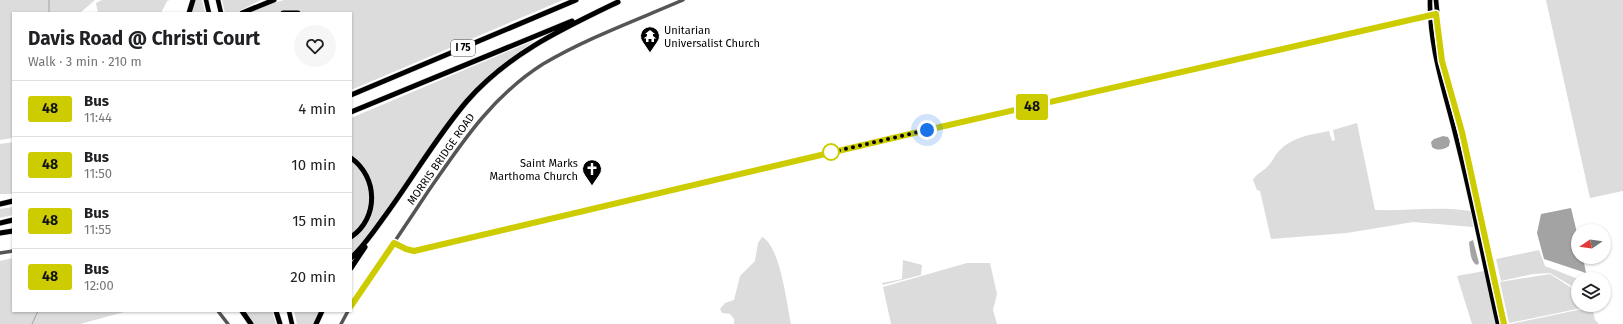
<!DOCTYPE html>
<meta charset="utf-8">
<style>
body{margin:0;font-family:"Fira Sans",sans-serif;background:#f6f6f6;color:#202124;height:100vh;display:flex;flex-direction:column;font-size:15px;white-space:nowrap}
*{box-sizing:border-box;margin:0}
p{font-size:13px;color:#757577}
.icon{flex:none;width:22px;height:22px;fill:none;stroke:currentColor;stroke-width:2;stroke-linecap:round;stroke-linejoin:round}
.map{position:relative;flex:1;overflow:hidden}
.side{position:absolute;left:12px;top:12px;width:340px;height:300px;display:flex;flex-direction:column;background:#fff;border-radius:0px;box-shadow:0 1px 3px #0004}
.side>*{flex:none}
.badge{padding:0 8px;border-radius:3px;font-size:14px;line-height:26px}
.needle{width:26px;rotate:257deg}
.tools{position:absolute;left:1571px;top:224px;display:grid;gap:8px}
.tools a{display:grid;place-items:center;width:40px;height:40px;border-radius:50%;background:#fff;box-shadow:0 1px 3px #0004;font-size:20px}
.you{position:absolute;width:20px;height:20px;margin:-10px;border:3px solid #fff;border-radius:50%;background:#1a73e8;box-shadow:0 0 0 6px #1a73e833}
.map>.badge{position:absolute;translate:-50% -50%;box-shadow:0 0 0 2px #fff}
.round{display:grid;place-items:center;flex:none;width:42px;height:42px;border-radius:21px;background:#f6f6f6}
.headline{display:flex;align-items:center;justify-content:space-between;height:68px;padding:0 16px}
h1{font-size:19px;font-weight:700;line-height:30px}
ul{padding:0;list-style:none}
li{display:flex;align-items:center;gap:12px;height:56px;padding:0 16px;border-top:1px solid #e0e0e0}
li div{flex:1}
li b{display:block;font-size:15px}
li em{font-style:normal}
li .badge{min-width:44px;font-weight:700;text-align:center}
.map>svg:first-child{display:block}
</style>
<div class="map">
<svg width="1623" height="324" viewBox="0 0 1623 324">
<rect width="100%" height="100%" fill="#fff"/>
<path fill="#dcdcdc" d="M0,0H95L80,13H13V138L0,140Z
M102,0H170L167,1L161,13H98L96,3Z
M194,0H202L205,13H190Z
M222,0H261L235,13H225Z
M284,0H563L351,90V13L282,12L246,13L259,7Z
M1546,0H1623V191L1590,198Z
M535,40L493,72L466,98L363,242L351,256V239L370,216L372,185L351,156V118Z
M1357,123L1375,210C1407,211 1439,206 1471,211L1473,227L1413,222L1347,233L1271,239L1260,191L1257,190L1253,180C1257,173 1264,171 1269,165C1273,161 1275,154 1280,150C1294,136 1311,135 1329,131L1332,141L1335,140L1333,130Z
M13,142V194H0V144Z
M351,160C370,175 374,200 363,221C361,226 355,231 351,235Z
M13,207V215L0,218V209Z
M762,237C780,245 787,305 791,324H734V319L730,314L722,313L720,309L725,303L734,300L740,276L755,261L758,243Z
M1539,250L1545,266L1578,279V290L1550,273L1533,274L1501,281L1496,259Z
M13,258V311H128L80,324H0V261Z
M903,260L922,265L921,275L883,285L882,283L902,279Z
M967,263H990L997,294L993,310L997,324H891L883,287Z
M1494,266H1495L1508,324H1506Z
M1491,269L1503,324H1499L1488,270Z
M1484,271L1496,324H1472L1457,276Z
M1550,274L1578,292V305H1596L1509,323L1500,282Z
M1592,307L1595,320L1599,324H1511Z
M245,311H272L276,324H254Z
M294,311H320L313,324H297Z"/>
<path fill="#a3a3a3" d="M1443,136L1448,137L1450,141L1449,146C1444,150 1437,151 1432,147L1431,142L1434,139Z
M1571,208L1578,237V257H1583L1586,273L1544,259L1537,233L1541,214Z
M1473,240L1479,263L1477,265C1470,262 1470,249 1469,242Z"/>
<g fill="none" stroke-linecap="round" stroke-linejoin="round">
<path stroke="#a3a3a3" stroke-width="1" d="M49,0V13
M32,324L38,311"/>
<g stroke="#dbdbdb" stroke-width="5.5">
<path id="major" d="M206,0L209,13
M218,0L221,13
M1430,0C1429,48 1445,91 1456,137C1472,199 1484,262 1498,324
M1436,0L1442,61L1462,132L1504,324
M289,311L292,324"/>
</g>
<g stroke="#dbdbdb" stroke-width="6">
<path id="highway" d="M189,13L193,0
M242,13L274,0
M283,13H298
M351,95L576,0
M351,112L572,21
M351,158C378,177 379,218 351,237
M0,204L13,201
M0,223L13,220
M0,233L13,231
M351,258C365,245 376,228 387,213C414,176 437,136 467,101C508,54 562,29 618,2
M351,268L365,247
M242,311L251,324
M276,311L280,324
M316,324L322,311"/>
</g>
<path stroke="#555" stroke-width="3.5" d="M394,243L406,249L414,251L918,132L1436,14
M0,253L13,251
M351,306C376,269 402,231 427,193C461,144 491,97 543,64C587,38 637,20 683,0
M218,311L228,324
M341,324L348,311"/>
<use href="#major" stroke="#000" stroke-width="4.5"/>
<use href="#highway" stroke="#000" stroke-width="5"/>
</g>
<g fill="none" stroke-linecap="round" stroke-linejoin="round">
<g stroke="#fff" stroke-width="9">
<path id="line" d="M351,306L394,243L406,249L414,251L927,130L1436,14L1442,61L1462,132L1504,324"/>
</g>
<use href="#line" stroke="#cc0" stroke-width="6"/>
<path stroke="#000" stroke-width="4" stroke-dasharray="0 7.2" d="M831,152L828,153L927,130"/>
</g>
<defs>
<g id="temple-pin" transform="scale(1)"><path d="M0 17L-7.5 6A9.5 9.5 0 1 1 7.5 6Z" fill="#000" stroke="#fff"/><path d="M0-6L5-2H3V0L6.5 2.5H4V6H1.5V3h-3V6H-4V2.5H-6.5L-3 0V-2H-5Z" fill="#fff"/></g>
<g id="church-pin" transform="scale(1)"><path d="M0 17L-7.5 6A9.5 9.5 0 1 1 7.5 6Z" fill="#000" stroke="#fff"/><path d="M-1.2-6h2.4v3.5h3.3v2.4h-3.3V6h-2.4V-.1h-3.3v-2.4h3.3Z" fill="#fff"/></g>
</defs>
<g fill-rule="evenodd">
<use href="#temple-pin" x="650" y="36"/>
<use href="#church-pin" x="592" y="169"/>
</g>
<circle fill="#fff" stroke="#cc0" stroke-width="2" cx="831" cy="152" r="8"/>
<g text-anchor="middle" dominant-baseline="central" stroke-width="3" stroke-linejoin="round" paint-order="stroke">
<rect fill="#fff" stroke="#4c4c4c" stroke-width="1" x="451" y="40" width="24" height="16" rx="3"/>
<g font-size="10" font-weight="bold" fill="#000">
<text x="463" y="48">I 75</text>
</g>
<g font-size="11" fill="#000" stroke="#fff" text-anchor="start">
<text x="664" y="30">Unitarian<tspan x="664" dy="13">Universalist Church</tspan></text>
<text x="578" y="163" text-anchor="end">Saint Marks<tspan x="578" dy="13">Marthoma Church</tspan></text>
</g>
<g font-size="11" fill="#000" stroke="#fff">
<text transform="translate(441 159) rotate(-55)">MORRIS BRIDGE ROAD</text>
</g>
</g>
</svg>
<div class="tools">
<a><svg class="needle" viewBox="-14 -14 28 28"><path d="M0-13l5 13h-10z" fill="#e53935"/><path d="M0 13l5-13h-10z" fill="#757577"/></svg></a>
<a><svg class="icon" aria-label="layers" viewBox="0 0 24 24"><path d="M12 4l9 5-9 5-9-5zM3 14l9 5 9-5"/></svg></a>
</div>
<div class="you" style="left:927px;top:130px"></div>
<b class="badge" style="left:1032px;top:107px;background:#cc0;color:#111">48</b>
<section class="side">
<div class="headline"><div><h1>Davis Road @ Christi Court</h1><p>Walk · 3 min · 210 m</p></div><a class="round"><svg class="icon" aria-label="heart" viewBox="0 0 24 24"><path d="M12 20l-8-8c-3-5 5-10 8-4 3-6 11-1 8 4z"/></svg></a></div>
<ul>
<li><span class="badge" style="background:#cc0;color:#111">48</span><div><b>Bus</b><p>11:44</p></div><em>4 min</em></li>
<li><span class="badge" style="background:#cc0;color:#111">48</span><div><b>Bus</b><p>11:50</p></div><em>10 min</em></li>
<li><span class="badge" style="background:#cc0;color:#111">48</span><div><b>Bus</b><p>11:55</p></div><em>15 min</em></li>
<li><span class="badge" style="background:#cc0;color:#111">48</span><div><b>Bus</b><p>12:00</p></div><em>20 min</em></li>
</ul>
</section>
</div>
